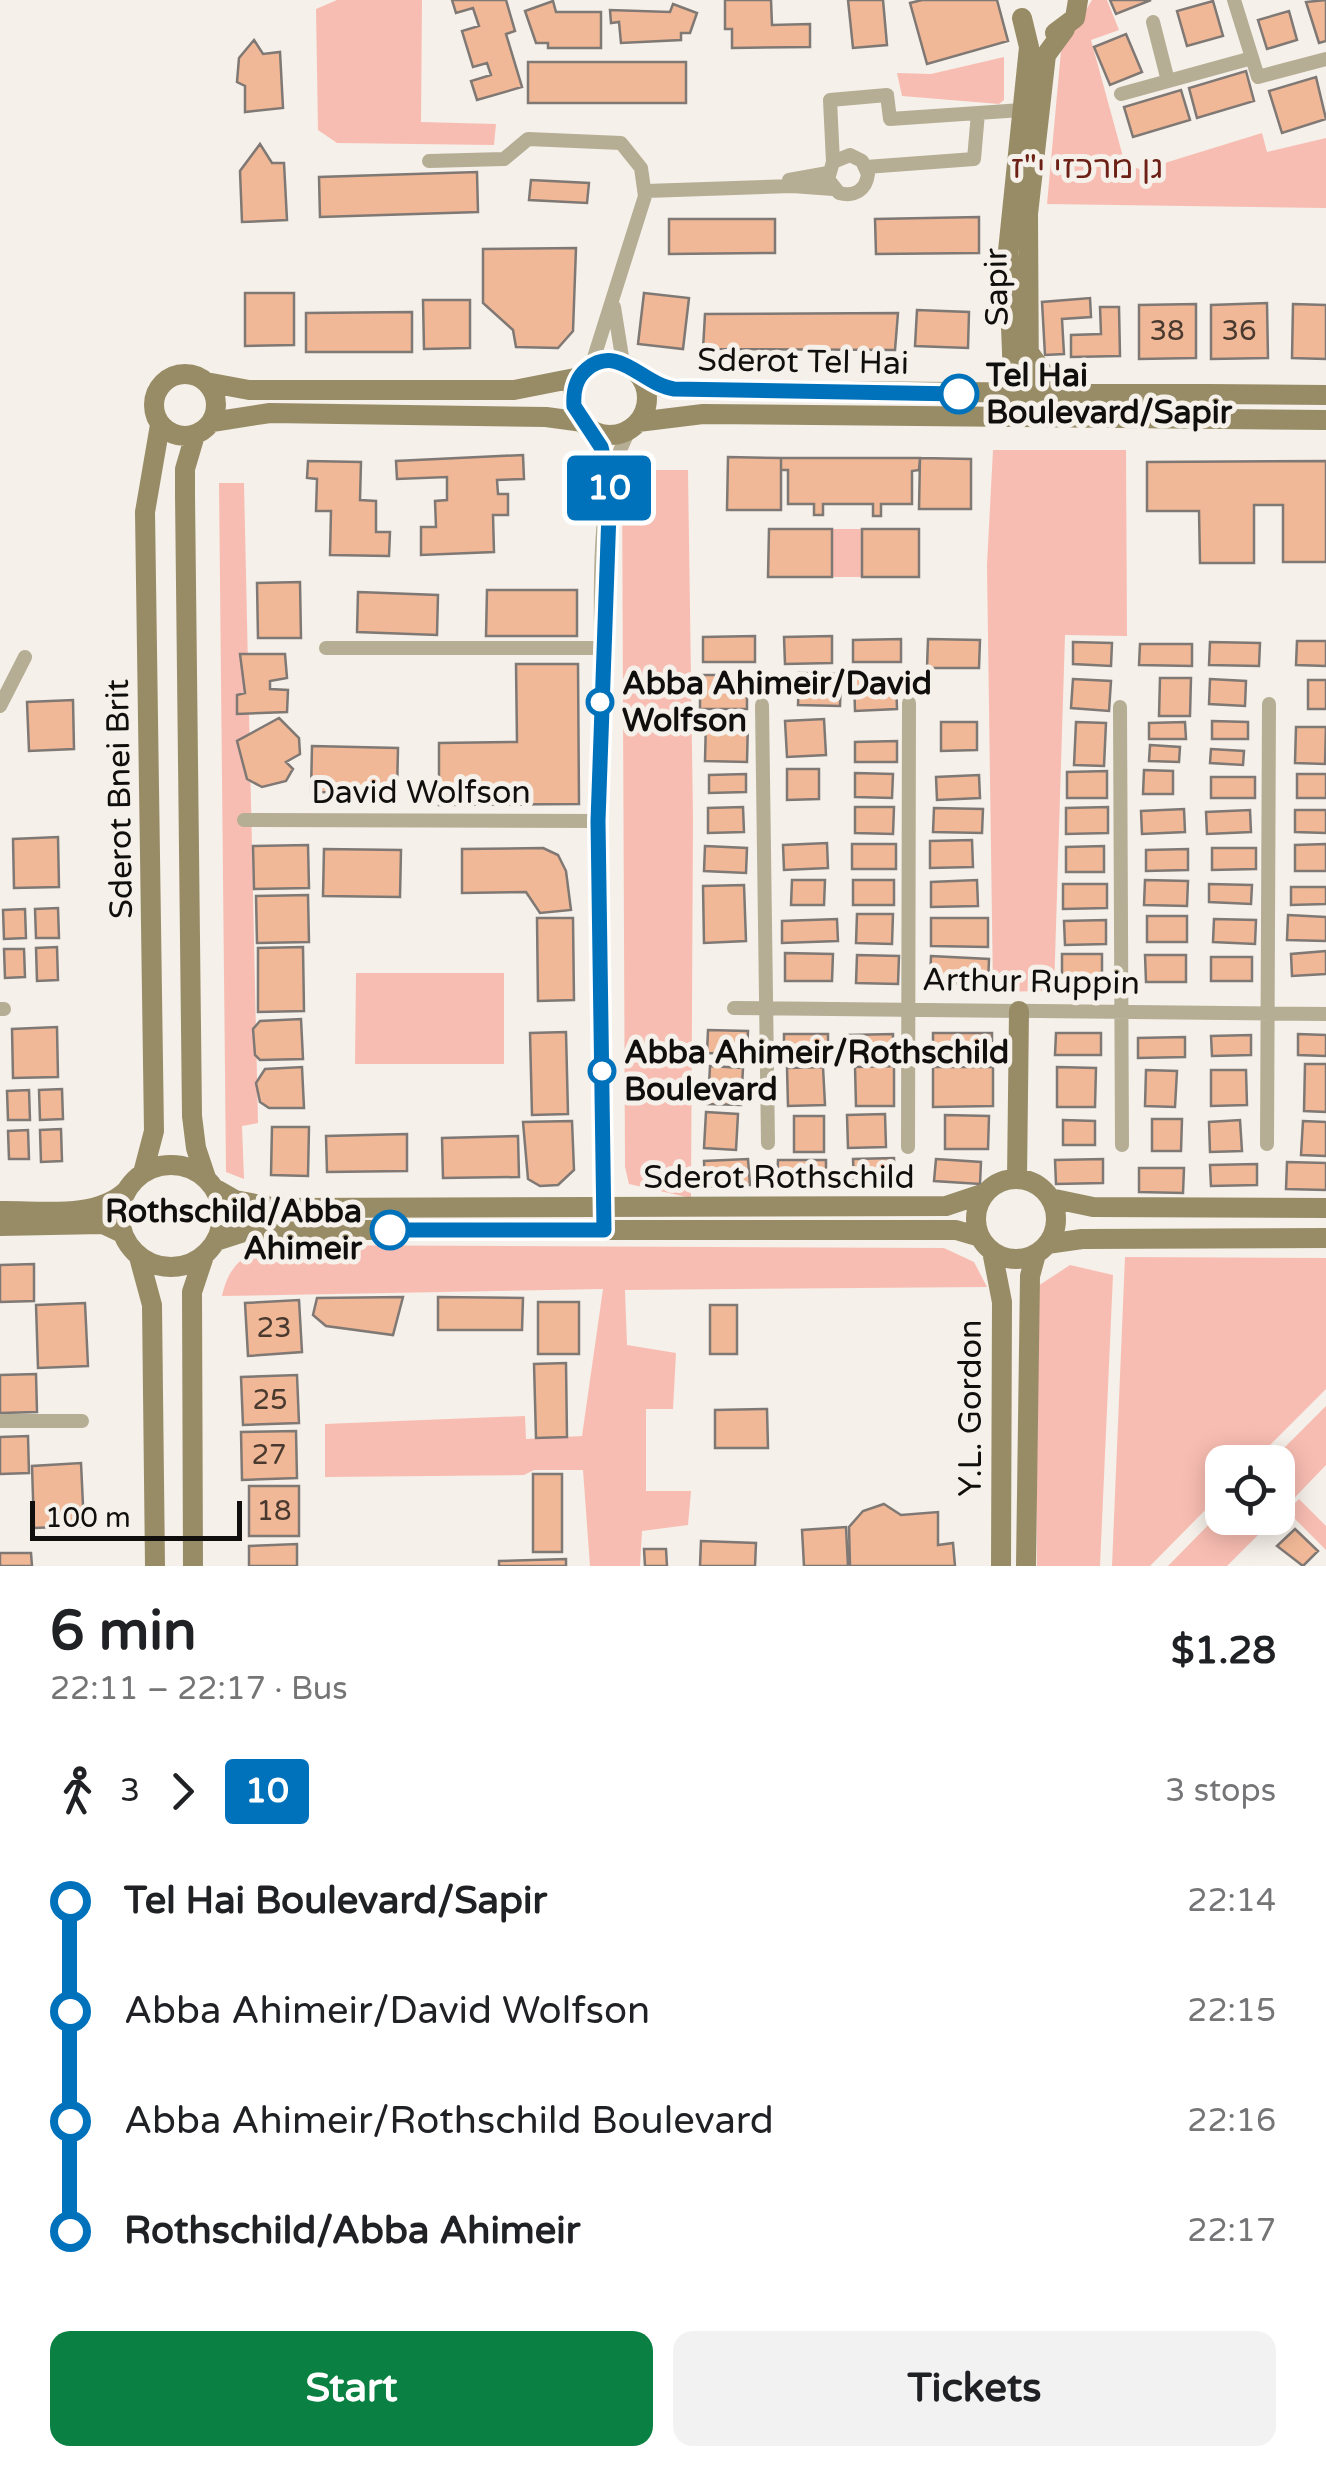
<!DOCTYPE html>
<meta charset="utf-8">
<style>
body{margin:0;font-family:"Varela Round","Noto Sans Hebrew",sans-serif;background:#f2f2f2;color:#202124;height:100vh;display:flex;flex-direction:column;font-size:38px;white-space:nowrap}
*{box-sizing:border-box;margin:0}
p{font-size:32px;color:#757577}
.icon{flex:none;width:55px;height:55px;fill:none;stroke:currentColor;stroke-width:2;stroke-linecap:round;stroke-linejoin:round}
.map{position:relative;height:1566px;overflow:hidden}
.drawer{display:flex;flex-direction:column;background:#fff;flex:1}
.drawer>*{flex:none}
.badge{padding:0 20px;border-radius:8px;font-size:35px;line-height:65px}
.fabs{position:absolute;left:1205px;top:1445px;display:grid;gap:20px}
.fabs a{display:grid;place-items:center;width:90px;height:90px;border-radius:20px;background:#fff;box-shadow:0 5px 25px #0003;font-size:50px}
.scale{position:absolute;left:30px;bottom:25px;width:212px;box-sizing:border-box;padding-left:10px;border:5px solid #110f0d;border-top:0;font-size:28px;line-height:35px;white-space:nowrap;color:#110f0d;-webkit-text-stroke:8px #f5f0e9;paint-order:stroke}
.map>.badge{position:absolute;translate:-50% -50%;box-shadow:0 0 0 5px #fff}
.legs{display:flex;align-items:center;gap:15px;height:110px;padding:0 50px;font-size:32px}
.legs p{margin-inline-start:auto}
.headline{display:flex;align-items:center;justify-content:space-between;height:170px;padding:0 50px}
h1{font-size:55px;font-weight:700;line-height:75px}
.button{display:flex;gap:20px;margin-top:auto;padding:20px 50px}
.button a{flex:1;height:115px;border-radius:20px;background:#0b8043;color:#fff;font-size:40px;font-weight:700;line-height:115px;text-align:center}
.button a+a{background:#f2f2f2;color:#202124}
ul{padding:0 50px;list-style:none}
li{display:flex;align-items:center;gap:35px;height:110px;font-size:38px}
li i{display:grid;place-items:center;width:15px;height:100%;margin:0 12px;background:currentColor}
li i::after{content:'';width:25px;height:25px;margin:-12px;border:8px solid;border-radius:50%;background:#fff}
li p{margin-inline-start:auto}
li:first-child i{background:linear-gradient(#0000 50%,currentColor 0)}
li:last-child i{background:linear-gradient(currentColor 50%,#0000 0)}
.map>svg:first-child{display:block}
</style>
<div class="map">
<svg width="1326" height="1566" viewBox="0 0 1326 1566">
<rect width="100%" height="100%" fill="#f5f0e9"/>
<path fill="#f8bdb2" d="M337,0H422L421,122L496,124L494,145L337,143L318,130L316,9Z
M1092,0H1107L1119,30L1091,40L1125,164L1142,170L1262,133L1267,152L1326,138V208L1047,204L1061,51Z
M1004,57V100L999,104L902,96L897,73L931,74Z
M993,450H1126L1127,636L1065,635L1054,991L993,992L987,565Z
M622,470H688L693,819L691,1198L629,1184L625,1167Z
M219,483H244L258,1123L242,1126L244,1179L226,1172Z
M832,529H862V577H832Z
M356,973H504V1064H355Z
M263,1245L944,1248L974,1262L987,1287L625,1290L627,1345L676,1353L673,1409H646V1491H691L688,1525L642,1531L640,1566H590L583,1470H534L524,1475L325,1477V1424L525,1416L526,1439L582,1436L603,1289L222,1296C228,1269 239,1259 263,1245Z
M1125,1257L1326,1258V1389L1253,1462H1222V1493L1150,1566H1112Z
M1070,1265L1113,1275L1100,1566H1037L1035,1288Z
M1326,1406V1465L1278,1515V1462H1270Z
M1299,1499L1326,1526V1550L1287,1511Z
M1222,1511V1518H1275L1227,1566H1168Z"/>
<path fill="#f0b896" stroke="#7f7874" stroke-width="2.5" d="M452,0H506L515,31L506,34L522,87L477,100L471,81L491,75L487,63L473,67L462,31L479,26L473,8L456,13Z
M725,0H771L772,25L810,24V47L732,48V29H725Z
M848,0H883L887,45L853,48Z
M922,0H997L1008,41L927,64L910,3Z
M1110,0H1151L1116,14Z
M1326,0V41L1319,43L1306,2Z
M553,1L556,12H601V48H548V43H536L525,11Z
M1213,1L1223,36L1187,46L1177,11Z
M673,4L697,13L690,33H681V40L621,43L619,22L611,23L610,10L670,12Z
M1289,11L1297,40L1267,49L1258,20Z
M1126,34L1142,72L1110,85L1094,47Z
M254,40L263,54L280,52L283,108L245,112V86L237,82L239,58Z
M528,62H686V103H528Z
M1246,71L1254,101L1197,118L1189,88Z
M1316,77L1326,119L1282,133L1269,91Z
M1181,90L1190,120L1133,137L1124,107Z
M260,144L272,163H284L287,220L242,222L240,171Z
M477,172L478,212L320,217L319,177Z
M531,180L589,183L587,203L529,200Z
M979,217V253L876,254L875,219Z
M669,219H775V253L669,254Z
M576,248L573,331L558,348L516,347L513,330L483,303V249Z
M245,293H294V345L245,346Z
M644,293L689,298L683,349L638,344Z
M1090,298L1091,317L1062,319L1064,354L1045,355L1042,302Z
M423,300H470V348L424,349Z
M1267,303L1268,358L1211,359V305Z
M1196,304V358L1139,359V305Z
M1293,304L1326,305V359L1292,358Z
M1100,307H1119L1120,356L1071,357V335L1101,334Z
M917,310L969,312L968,348L915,346Z
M412,312V352H306V313Z
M898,313L895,350L703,349L705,314Z
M523,455L524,479L497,480L498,494H508V515H493L494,552L421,555V527H436L435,501L447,500V477L397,479L396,461Z
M728,457L781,458V510H727Z
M781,458H920L919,470L912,471V504H881V516H873V504H823V515H814V504H788V470H781Z
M920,458L971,459V509H919Z
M308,461L361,462L360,500L376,501V532H390L389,556L330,555L331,511H316L317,479L307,478Z
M1326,461V562H1283V505H1254V563H1200L1199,511H1147V462Z
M769,529H832V577H768Z
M862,529H919V577H862Z
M300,582L301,638H258L257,583Z
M487,590H577V636H486Z
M358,592L438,595L437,635L357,632Z
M755,636V662H703V637Z
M832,636V663L785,664L784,637Z
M901,639V662H853V640Z
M928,639L980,640L979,668H927Z
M1297,641H1326V666L1296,665Z
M1073,642L1112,643L1111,666L1073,664Z
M1210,642L1260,643L1259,666L1209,665Z
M1140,644H1192V666L1139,665Z
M240,654H285L287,678L270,681V689L288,690L287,712L237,714V695L245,693Z
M516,664H578L579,804L439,805V743L517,742Z
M799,673L841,674L840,706L798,705Z
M700,675H747V709H700Z
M896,677L897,709L855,711L854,678Z
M1160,678H1191L1190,716H1159Z
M1073,679L1111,681L1109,711L1071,708Z
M1210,679L1246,681L1245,706L1209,704Z
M1308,680H1326V709H1308Z
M73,700L74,749L29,751L27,702Z
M279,718L299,738L300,754L286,762L293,769L286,781L262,787L247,779L237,741Z
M824,719L826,755L787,757L785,721Z
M706,720L748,721L747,762L705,761Z
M1212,721L1248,722V739H1212Z
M941,722H977V750L941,751Z
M1076,722L1106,723L1104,766L1074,765Z
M1185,722L1186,739H1149V723Z
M1296,727H1326L1325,764L1295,763Z
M897,741V762H855V742Z
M1150,745L1180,747L1179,762L1149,761Z
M312,746L398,748L397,793L311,792Z
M1211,749L1244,751L1243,765L1210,763Z
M787,769H819V799L787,800Z
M1144,770L1173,771V794H1143Z
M1107,771V798H1067V772Z
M855,773L893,774L892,798L855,797Z
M746,774V792L709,793V775Z
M1297,774H1326V798H1297Z
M979,775L980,798L937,800L936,777Z
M1211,777H1255V798H1211Z
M743,807L744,832L708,833V808Z
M855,807H894L893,834L855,833Z
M1108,807V833L1066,834V808Z
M934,808L983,809L982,833L933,832Z
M1184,809L1185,832L1142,834L1141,811Z
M1250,810L1251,832L1207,834L1206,812Z
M1295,810H1326V833L1295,832Z
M58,837L59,887L14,888L13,839Z
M972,840L973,867L930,868V841Z
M827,843L828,868L784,870L783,845Z
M852,844H896V869H852Z
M1326,844V871H1295V845Z
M308,845L309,888L254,889L253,846Z
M705,846L747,848L746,873L704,871Z
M1104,846V872H1066V847Z
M543,848L558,855L566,871L571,910L540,913L526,892L462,893V849Z
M1212,848H1256V869L1212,870Z
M324,849L401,850L400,897L323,896Z
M1188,849V870L1146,871V850Z
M792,880H825L824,905H791Z
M853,880H894V905H853Z
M977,880L978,906L931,907V882Z
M1145,880L1188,881L1187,906L1144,905Z
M1063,884H1107V908L1063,909Z
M1209,884L1252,885L1251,904L1209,902Z
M744,885L746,941L704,943L703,886Z
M1291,887H1326V904L1291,905Z
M308,895L309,942L257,943L256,896Z
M58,908L59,938H36L35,909Z
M25,909L26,938L4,939L3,910Z
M857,914H893L892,944L856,943Z
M1288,915L1326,917V941L1287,940Z
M1147,916H1187V942H1147Z
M537,918H573L574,1000L538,1001Z
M931,918H988V947L931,946Z
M837,919L838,941L782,943V921Z
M1214,919L1256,920L1255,944L1213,942Z
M1106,920V944L1065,945L1064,921Z
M57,947L58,980L37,981L36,948Z
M303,947L304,1011L258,1012V948Z
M4,949H24L25,977L5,978Z
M1326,951V974L1292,976L1291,954Z
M785,953L833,954L832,981H785Z
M1062,954H1102V977H1062Z
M857,955L899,956L898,984L856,983Z
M1145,955H1186V982H1146Z
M931,956L989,959L988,985L930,982Z
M1211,957H1252V981H1211Z
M301,1019L303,1059L260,1060L255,1055L253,1029L260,1021Z
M57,1027L58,1077L13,1078L12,1029Z
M708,1030L748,1031L747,1055L707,1053Z
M566,1032L568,1114L532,1115L530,1033Z
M933,1033H992V1054H933Z
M1056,1033H1101V1055H1055Z
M784,1034H828V1056H784Z
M893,1034V1056H850L849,1035Z
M1298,1034L1326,1035V1056L1298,1055Z
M1251,1035V1055L1212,1056L1211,1036Z
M1185,1037V1057L1138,1058V1038Z
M1305,1064H1326V1112L1304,1111Z
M710,1066L743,1068L741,1105L708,1104Z
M894,1066V1106H856L855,1067Z
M302,1067L304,1108H269L260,1102L256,1083L265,1069Z
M823,1067L825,1105L788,1106L787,1068Z
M933,1067H993V1106L933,1107Z
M1057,1067L1096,1068L1095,1107H1057Z
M1146,1070L1177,1071L1175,1107L1145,1106Z
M1211,1070H1246L1247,1105L1211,1106Z
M62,1089L63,1119L40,1120L39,1090Z
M29,1090L30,1120H8L7,1091Z
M706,1112L738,1114L736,1150L704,1148Z
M885,1114L886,1147L848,1148L847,1115Z
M945,1115L989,1116L988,1149H945Z
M794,1116H824V1152H794Z
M1152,1119H1182L1181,1151H1152Z
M1063,1120L1095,1121V1145H1063Z
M1240,1120L1242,1151L1210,1152L1209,1122Z
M572,1121L574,1170L558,1185L540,1186L528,1179L523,1122Z
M1303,1121L1326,1122V1156L1301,1155Z
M272,1127H309L308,1176L271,1175Z
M61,1129L62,1161L41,1162L40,1130Z
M28,1130L29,1159H9L8,1131Z
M407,1134V1171L327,1172L326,1136Z
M518,1136L519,1177L443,1178L442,1138Z
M894,1158L895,1185L854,1186L853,1159Z
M748,1159L750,1185L705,1187L704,1161Z
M936,1159L981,1162L980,1184L934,1181Z
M1103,1159V1183L1056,1184L1055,1160Z
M778,1160H826V1185L777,1184Z
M1287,1162L1326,1163V1190L1286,1189Z
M1257,1164V1185L1211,1186L1210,1165Z
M1139,1168H1184L1183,1193L1139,1192Z
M34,1264V1301L0,1302V1265Z
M403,1297L393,1335L326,1326L313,1315L317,1298Z
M438,1297L523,1298L522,1330H438Z
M299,1300L302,1352L248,1356L245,1303Z
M538,1302H579V1354H538Z
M85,1303L88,1366L38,1368L36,1305Z
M710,1305H737V1354H710Z
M566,1363L567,1437L536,1438L534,1364Z
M36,1374L37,1412L0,1413V1375Z
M297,1375L299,1423L243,1425L241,1377Z
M767,1409L768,1448H715V1410Z
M296,1431L297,1478L242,1480L241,1432Z
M28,1436L29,1473L0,1474V1437Z
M81,1463L84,1526L34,1528L32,1466Z
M533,1474H562V1552H533Z
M249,1486H299V1536H249Z
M884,1504L901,1515L938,1512V1545L953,1543L955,1566H850L849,1527L863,1511Z
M846,1527L848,1566H804L802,1530Z
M1295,1529L1318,1551L1303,1566L1277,1546Z
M701,1541L756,1543L755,1566H700Z
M297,1544V1566H249V1546Z
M644,1549H666L667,1566H645Z
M0,1553H31L32,1566H0Z
M566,1559V1566H499V1561Z"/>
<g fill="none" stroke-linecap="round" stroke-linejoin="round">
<path stroke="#b5ad94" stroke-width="14" d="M1234,0L1258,77L1326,59
M1153,22L1168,81
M1121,94L1252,58
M429,161L504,159L528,139L621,143L641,168L645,196L591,367
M833,162L850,155L862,161L868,174C866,190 855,197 839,193L828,179L833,162L830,100L887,95L890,119L1021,110
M866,167L974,159L978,113
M789,180L828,173
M646,191L792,186L833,189
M614,307L623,363
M592,430L608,474
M326,648H601
M762,705L768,1143
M0,706L25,657
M1120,707L1122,1145
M244,820L598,821
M734,1008L1326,1014
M0,1009H4
M1267,1144L1269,704
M908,1147L909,703
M605,1230C607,1042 597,855 601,668C602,592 593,497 630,429
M0,1421H82"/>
<path stroke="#988c67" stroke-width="20" d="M1055,33L1075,18L1078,0
M1028,351L1045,375L1076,391
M573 398a37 37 0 1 1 74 0a37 37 0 1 1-74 0Z
M154 405a31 31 0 1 1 62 0a31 31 0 1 1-62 0Z
M641,377L662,387L688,390L1326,395
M206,382L249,390H514L580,377
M1014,403L1008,251L1029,47L1022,18
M1025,403L1029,393L1028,214L1046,55L1065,29
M212,422L270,413L546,417L583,422
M638,422L703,414L1326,420
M195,435L185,469V495L192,1116L196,1148L206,1178
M120 1216a51 51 0 1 1 102 0a51 51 0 1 1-102 0Z
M143,1173L154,1131L145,512L160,425
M1017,1179L1019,1011
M976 1219a40 40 0 1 1 80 0a40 40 0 1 1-80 0Z
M214,1188L235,1200L277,1208L946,1206L985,1193
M1050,1198L1093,1207L1326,1208
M0,1211C39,1210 95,1220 126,1191
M0,1226L103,1224L122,1233
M216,1241L244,1232L278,1230H956L980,1237
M1047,1244L1082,1239L1326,1238
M992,1251L1002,1302L1001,1566
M139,1257L152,1305L155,1566
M193,1566L192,1292L204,1256
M1026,1566L1030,1276L1036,1254"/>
</g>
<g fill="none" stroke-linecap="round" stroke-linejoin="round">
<g stroke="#fff" stroke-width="22">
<path id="line-1" d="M390,1230H604L598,821L610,484L601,447L574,406C573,392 575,379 587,369C618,343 643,385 674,389L959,394"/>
</g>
<use href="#line-1" stroke="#0072bc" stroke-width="15"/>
</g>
<g fill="#fff" stroke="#0072bc" stroke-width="5">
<circle cx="959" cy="394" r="18"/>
<circle cx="600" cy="702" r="12"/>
<circle cx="602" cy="1071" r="12"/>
<circle cx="390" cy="1230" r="18"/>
</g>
<g text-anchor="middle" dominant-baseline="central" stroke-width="10" stroke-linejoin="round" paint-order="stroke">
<g font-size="28" fill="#49392f">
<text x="1167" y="331">38</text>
<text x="1239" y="331">36</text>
<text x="274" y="1328">23</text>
<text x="270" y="1400">25</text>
<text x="269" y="1455">27</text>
<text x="274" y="1511">18</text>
</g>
<g font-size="32" fill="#6d2116" stroke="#f5f0e9">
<text x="1087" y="168">גן מרכזי י"ז</text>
</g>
<g font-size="32" fill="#110f0d" stroke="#f5f0e9">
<text transform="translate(997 287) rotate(-91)">Sapir</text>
<text transform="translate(803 362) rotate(1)">Sderot Tel Hai</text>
<text x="421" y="793">David Wolfson</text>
<text transform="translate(120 799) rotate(-91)">Sderot Bnei Brit</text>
<text transform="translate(1031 982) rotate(1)">Arthur Ruppin</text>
<text x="779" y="1178">Sderot Rothschild</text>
<text transform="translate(971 1408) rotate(-90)">Y.L. Gordon</text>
</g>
<g font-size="32" font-weight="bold" fill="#110f0d" stroke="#f5f0e9" text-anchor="start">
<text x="986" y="376">Tel Hai<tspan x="986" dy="37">Boulevard/Sapir</tspan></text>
<text x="622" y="684">Abba Ahimeir/David<tspan x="622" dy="37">Wolfson</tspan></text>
<text x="624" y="1053">Abba Ahimeir/Rothschild<tspan x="624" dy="37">Boulevard</tspan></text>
<text x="362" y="1212" text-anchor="end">Rothschild/Abba<tspan x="362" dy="37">Ahimeir</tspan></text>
</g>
</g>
</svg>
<div class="fabs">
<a><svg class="icon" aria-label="locate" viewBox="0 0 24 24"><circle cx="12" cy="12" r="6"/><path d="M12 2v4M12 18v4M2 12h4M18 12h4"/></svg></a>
</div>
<div class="scale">100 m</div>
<b class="badge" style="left:609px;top:488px;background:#0072bc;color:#fff">10</b>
</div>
<section class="drawer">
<div class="headline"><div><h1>6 min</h1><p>22:11 – 22:17 · Bus</p></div><b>$1.28</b></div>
<div class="legs"><svg class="icon" aria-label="walk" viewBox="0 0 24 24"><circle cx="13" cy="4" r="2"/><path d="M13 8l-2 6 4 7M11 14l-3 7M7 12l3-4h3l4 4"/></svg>3<svg class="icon" aria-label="forward" viewBox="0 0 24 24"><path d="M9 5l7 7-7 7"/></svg><b class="badge" style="background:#0072bc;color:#fff">10</b><p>3 stops</p></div>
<ul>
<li><i style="color:#0072bc"></i><b>Tel Hai Boulevard/Sapir</b><p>22:14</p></li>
<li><i style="color:#0072bc"></i><span>Abba Ahimeir/David Wolfson</span><p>22:15</p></li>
<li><i style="color:#0072bc"></i><span>Abba Ahimeir/Rothschild Boulevard</span><p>22:16</p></li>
<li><i style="color:#0072bc"></i><b>Rothschild/Abba Ahimeir</b><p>22:17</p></li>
</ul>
<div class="button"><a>Start</a><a>Tickets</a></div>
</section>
